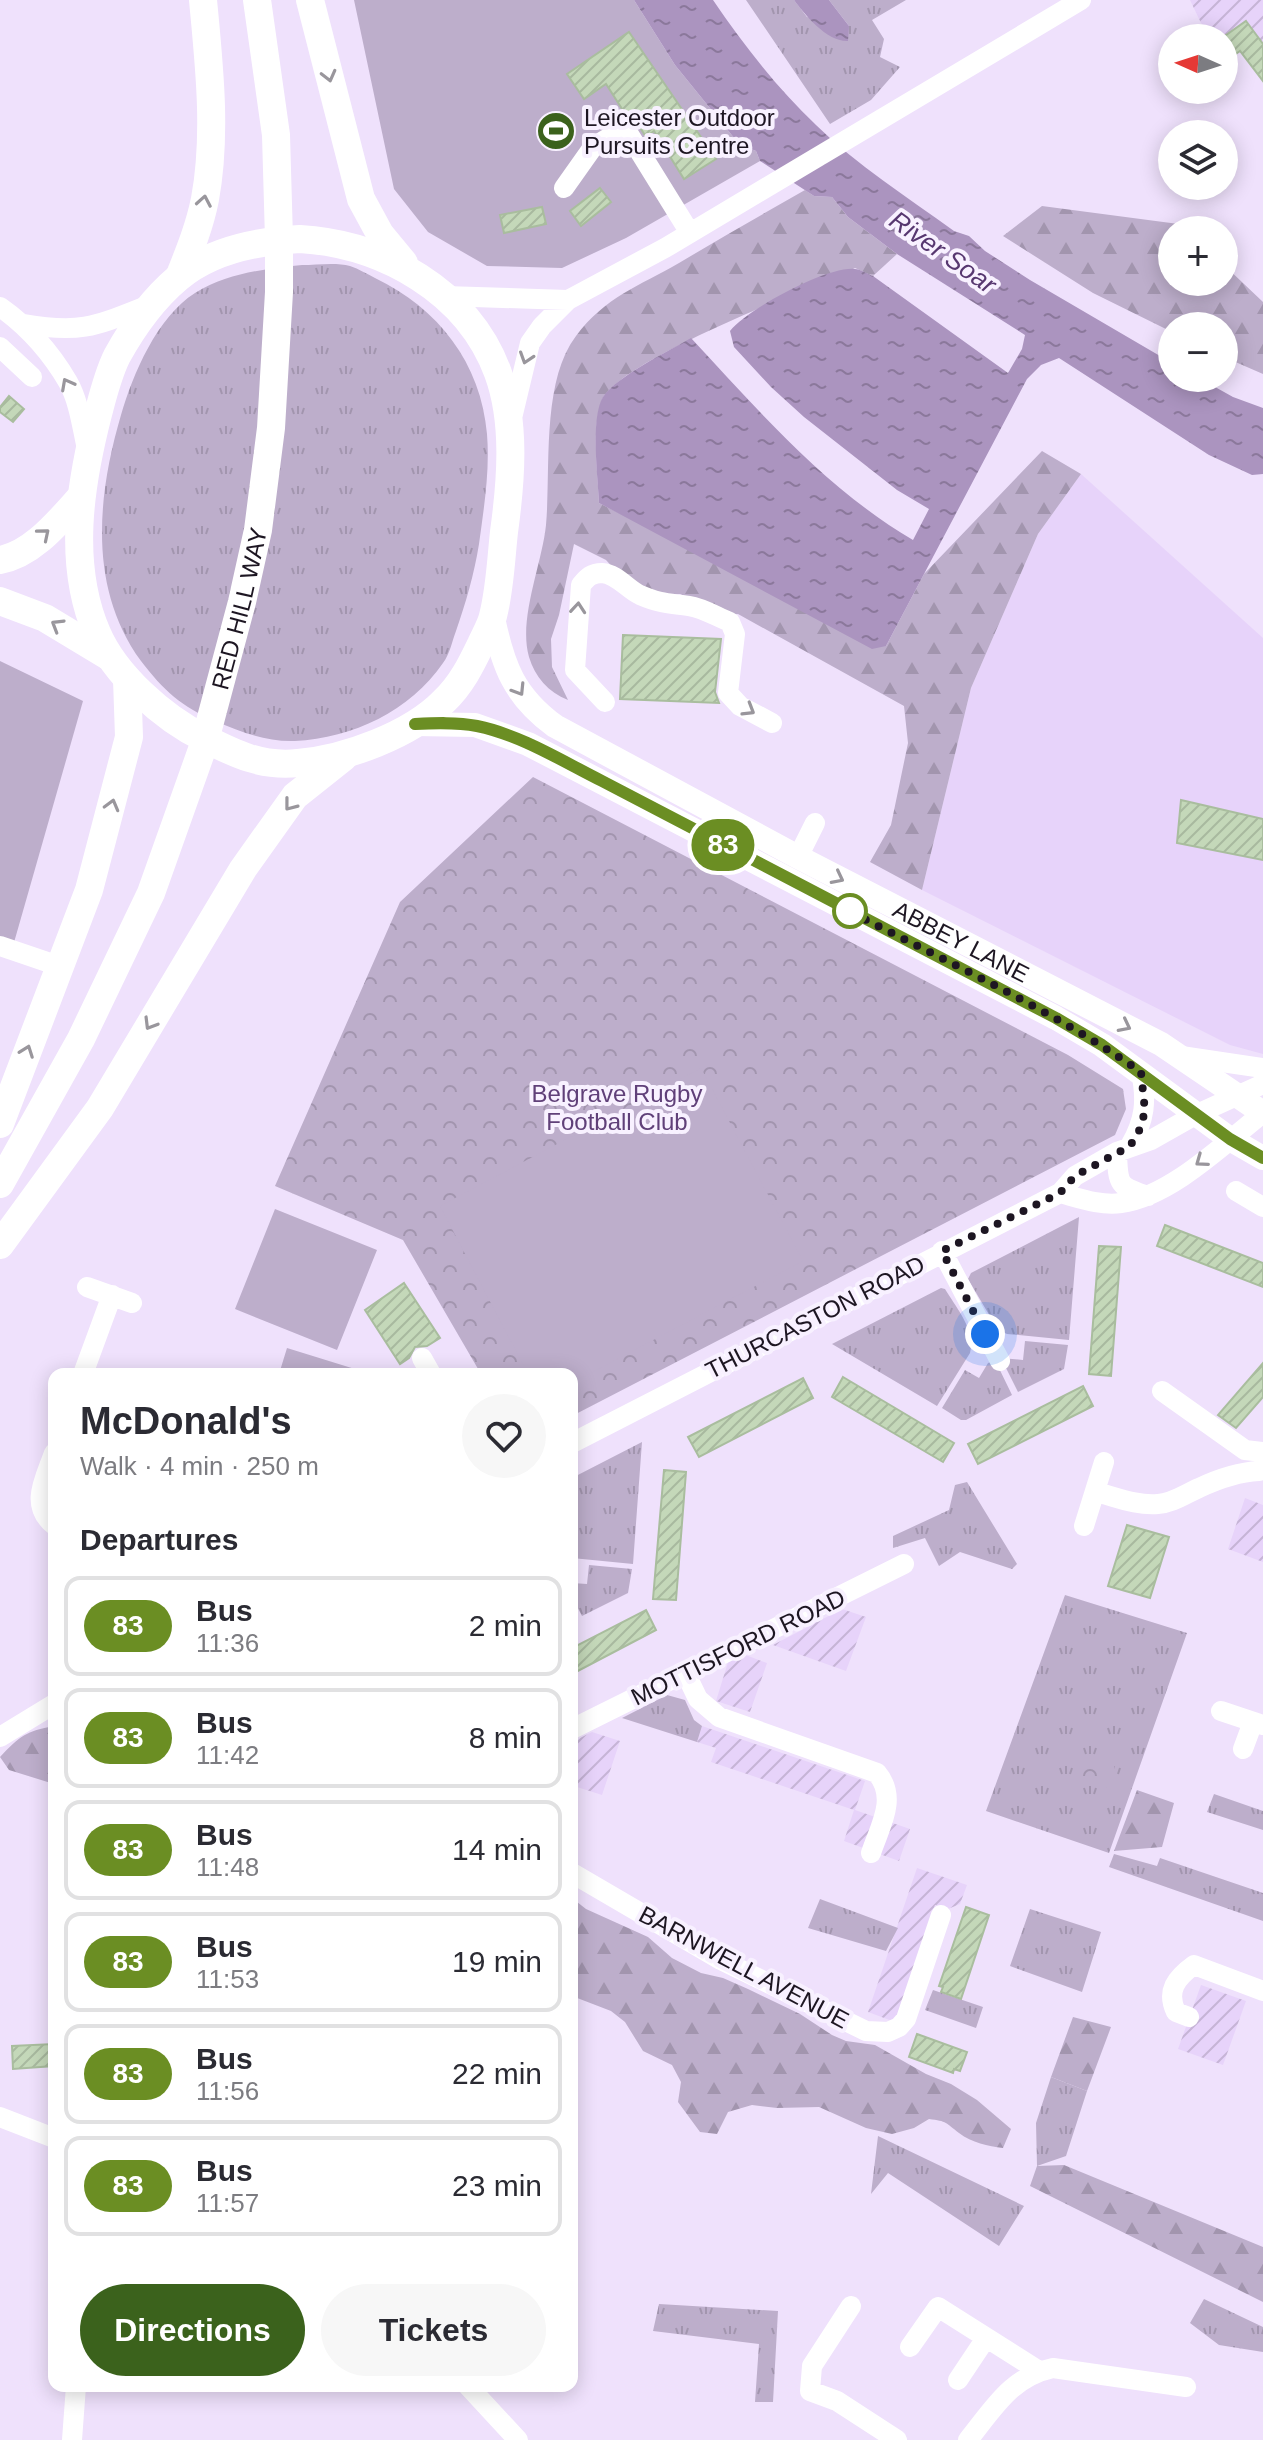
<!DOCTYPE html>
<meta charset="utf-8">
<style>
body{margin:0;font-family:Helvetica,sans-serif;background:#f7f7f7;color:#2b2b33;height:100vh;display:flex;flex-direction:column;font-size:30px;white-space:nowrap}
*{box-sizing:border-box;margin:0}
p{font-size:26px;color:#7c7c81}
.icon{flex:none;width:44px;height:44px;fill:none;stroke:currentColor;stroke-width:2;stroke-linecap:round;stroke-linejoin:round}
.map{position:relative;flex:1;overflow:hidden}
.sheet{position:absolute;left:48px;top:1368px;width:530px;height:1024px;display:flex;flex-direction:column;background:#fff;border-radius:16px;box-shadow:0 4px 20px #0003}
.sheet>*{flex:none}
.badge{padding:0 16px;border-radius:26px;font-size:28px;line-height:52px}
.needle{width:52px;rotate:273deg}
.tools{position:absolute;left:1158px;top:24px;display:grid;gap:16px}
.tools a{display:grid;place-items:center;width:80px;height:80px;border-radius:50%;background:#fff;box-shadow:0 4px 20px #0003;font-size:40px}
.you{position:absolute;width:40px;height:40px;margin:-20px;border:6px solid #fff;border-radius:50%;background:#1a73e8;box-shadow:0 0 0 12px #1a73e833}
.map>.badge{position:absolute;translate:-50% -50%;box-shadow:0 0 0 4px #fff}
h2{padding:0 32px;font-size:30px;line-height:72px}
.round{display:grid;place-items:center;flex:none;width:84px;height:84px;border-radius:42px;background:#f7f7f7}
.headline{display:flex;align-items:center;justify-content:space-between;height:136px;padding:0 32px}
h1{font-size:38px;font-weight:600;line-height:60px}
.button{display:flex;gap:16px;margin-top:auto;padding:16px 32px}
.button a{flex:1;height:92px;border-radius:48px;background:#3b621c;color:#fff;font-size:32px;font-weight:600;line-height:92px;text-align:center}
.button a+a{background:#f7f7f7;color:#2b2b33}
ul{padding:0;list-style:none}
li{display:flex;align-items:center;gap:24px;height:100px;margin:0 16px 12px;padding:0 16px;border:4px solid #e1e1e2;border-radius:16px}
li div{flex:1}
li b{display:block;font-size:30px}
li em{font-style:normal}
li .badge{min-width:88px;font-weight:700;text-align:center}
.map>svg:first-child{display:block}
</style>
<div class="map">
<svg width="1263" height="2440" viewBox="0 0 1263 2440">
<defs>
<pattern id="industrial-furrows" width="10" height="10" patternUnits="userSpaceOnUse" patternTransform="scale(2)"><rect width="10" height="10" fill="#e7d3fa"/><path d="M-1 1l2-2M0 10L10 0M9 11l2-2" fill="none" stroke="#c6b4d6"/></pattern>
<pattern id="grass-tufts" width="24" height="20" patternUnits="userSpaceOnUse" patternTransform="scale(2)"><rect width="24" height="20" fill="#bdaecb"/><path d="M3 7l-1-3M5 7V3M7 7l1-3M15 17l-1-3M17 17v-4M19 17l1-3" fill="none" stroke="#a295ae"/></pattern>
<pattern id="forest-firs" width="22" height="20" patternUnits="userSpaceOnUse" patternTransform="scale(2)"><rect width="22" height="20" fill="#bdaecb"/><path d="M5 1l3.5 6h-7zM16 11l3.5 6h-7z" fill="#a295ae"/></pattern>
<pattern id="park-crowns" width="20" height="18" patternUnits="userSpaceOnUse" patternTransform="scale(2)"><rect width="20" height="18" fill="#bdaecb"/><path d="M2 6a3 3 0 1 1 6 0M12 15a3 3 0 1 1 6 0" fill="none" stroke="#a295ae"/></pattern>
<pattern id="water-ripples" width="26" height="14" patternUnits="userSpaceOnUse" patternTransform="scale(2)"><rect width="26" height="14" fill="#ab94bf"/><path d="M2 4q2-2 4 0t4 0M15 11q2-2 4 0t4 0" fill="none" stroke="#8b789b"/></pattern>
<pattern id="building-hatch" width="6" height="6" patternUnits="userSpaceOnUse" patternTransform="scale(2)"><rect width="6" height="6" fill="#c4d8b9"/><path d="M-1 1l2-2M0 6l6-6M5 7l2-2" fill="none" stroke="#a8b99f"/></pattern>
</defs>
<rect width="100%" height="100%" fill="#efe1fc"/>
<path fill="#e7d3fa" d="M1081,474L1263,638V1054L1230,1045L922,890L971,688L1038,534Z"/>
<path fill="url(#industrial-furrows)" d="M1190,0H1263V81L1241,51L1233,56L1224,47V38H1216L1201,23Z
M1245,1498L1263,1505V1562L1228,1549Z
M842,1609L866,1617L846,1671L773,1645Z
M743,1654L767,1663L750,1712L716,1701L729,1659Z
M702,1726L865,1781L855,1810L910,1829L899,1861L844,1841L854,1810L711,1762L716,1748L697,1742Z
M592,1732L620,1741L602,1795L577,1787L572,1802V1742Z
M917,1868L967,1885L960,1904L948,1909L935,1905L895,2022L868,2012Z
M1201,1985L1246,2001L1223,2065L1178,2049Z"/>
<path fill="url(#grass-tufts)" d="M746,0H794L807,17L849,26L829,0H906L872,20L884,39L880,57L900,67L871,100L830,124Z
M302,265C316,265 336,262 350,266C359,269 367,274 375,278C438,308 481,363 487,434C490,471 484,507 479,544C474,575 466,602 456,631C452,641 450,654 443,663C410,711 353,738 295,741C266,742 241,732 215,721C182,707 163,690 141,661C88,588 97,497 121,415C133,374 157,317 195,293C228,273 264,269 302,265Z
M1079,1217L1069,1340L1007,1334L998,1330L968,1279L971,1273Z
M941,1288L945,1289C957,1309 976,1330 970,1353L937,1406L832,1344Z
M1025,1341L1068,1345L1064,1369L1018,1392L1001,1358L1023,1360Z
M995,1360L1012,1395L966,1420H961L942,1408L965,1370L979,1378L988,1363Z
M642,1442L633,1564L572,1558V1478Z
M967,1482L1017,1564L1012,1569L960,1552L939,1566L925,1538L893,1548V1536L949,1510L955,1485Z
M589,1565L632,1569L628,1593L582,1616L572,1597V1583L587,1584Z
M1065,1595L1187,1633L1109,1853L986,1811Z
M667,1695L685,1700L694,1720L702,1726L697,1742L622,1718Z
M1214,1794L1263,1811V1830L1207,1812Z
M1114,1854L1157,1866L1160,1858L1263,1893V1921L1109,1867Z
M820,1899L898,1928L886,1951L808,1928Z
M1030,1909L1101,1932L1082,1992L1010,1966Z
M933,1990L983,2007L976,2028L925,2010Z
M1051,2077L1087,2091L1066,2156L1037,2166L1036,2123Z
M878,2136L1024,2206L999,2246L888,2173L871,2194Z
M1204,2299L1263,2327V2352L1219,2345L1190,2323Z
M659,2304L778,2311L773,2402H755L759,2344L653,2331Z"/>
<path fill="url(#forest-firs)" d="M805,190L814,196L832,197L848,217L897,254L873,276L855,268C808,289 621,359 602,400C591,426 598,475 599,503L886,646L924,574L1042,451L1081,474L1038,534L971,688L922,890L870,862L891,825L908,743L904,706L738,614L729,615L680,594L665,595L626,582L606,560L574,544L559,615L551,639L552,667L568,700C548,692 535,677 529,657C518,619 542,564 546,525C551,469 541,382 576,336C605,297 639,286 679,263C721,238 763,214 805,190Z
M1042,206L1186,225L1191,230H1172V282H1224V265L1263,302V374L1224,357V326H1172V332L1093,293L1003,236Z
M54,1726V1784L9,1770L0,1757C20,1736 26,1731 54,1726Z
M1137,1790L1174,1803L1162,1847L1114,1851Z
M572,1898L586,1909L648,1937L672,1958L701,1973L723,1978L748,1989L800,2014L832,2035L846,2041L875,2045L926,2074L951,2084L977,2100L1011,2129L1003,2148C988,2146 972,2143 959,2133C946,2123 947,2121 929,2119L914,2128L892,2134L866,2128L819,2107L777,2108L752,2105L728,2112L717,2134L700,2132L678,2102L681,2082L672,2065L643,2051L625,2022L611,2011L572,1996Z
M1073,2017L1111,2027L1087,2091L1051,2077Z
M1064,2165L1263,2247V2302L1030,2186L1037,2166Z"/>
<path fill="url(#park-crowns)" d="M533,777L1068,1055L1123,1089L1126,1109L1115,1135L572,1416V1374H481L403,1240L275,1186L400,902Z
M1092,1758H1103L1114,1765L1117,1778L1114,1784L1103,1789L1095,1784L1076,1783L1074,1773L1079,1766Z"/>
<path fill="#bdaecb" d="M354,0H634L675,65L739,144L756,151L760,161L626,238L562,268L487,266L428,232L394,189Z
M0,661L83,701L13,946L0,940Z
M701,1068L803,1261L572,1383V1374H528L440,1206Z
M275,1209L377,1250L337,1350L235,1309Z
M287,1348L371,1374H279Z"/>
<path fill="url(#water-ripples)" d="M634,0H713C743,44 777,88 816,125C857,165 907,197 954,231L969,236L985,251L1030,280L1172,363V378H1199L1233,397L1263,408V474L1252,475L1209,455L1059,358L1041,365L1027,379L886,646L872,649L599,503C598,478 590,418 603,397C617,376 669,351 691,338C759,411 826,489 913,540L929,509L897,490L804,417L771,387L734,347L730,331C748,309 827,266 855,269C860,269 868,274 873,276L1008,373L1022,349L1025,335L897,254L848,217L832,197L814,196L760,161L756,151L739,144L675,65Z
M794,0H829L849,26L848,41C827,42 805,15 794,0Z"/>
<path fill="url(#building-hatch)" stroke="#a9bd9e" stroke-width="2" d="M1246,21L1263,44V81L1240,51L1233,56L1224,46L1222,38Z
M629,32L716,159L684,179L654,131L646,137L636,121L626,115L606,84L584,99L567,74Z
M600,188L611,202L581,226L570,211Z
M542,207L546,224L504,233L500,215Z
M9,396L24,409L13,422L0,412V407Z
M623,635L721,639L715,692L719,703L620,699Z
M1181,800L1263,819V860L1177,843Z
M1165,1225L1263,1263V1287L1157,1246Z
M1099,1246L1121,1247L1111,1376L1089,1374Z
M404,1283L440,1338L427,1346L415,1347L409,1358L400,1364L365,1310Z
M1263,1363V1397L1236,1428L1218,1415Z
M843,1377L954,1443L943,1462L832,1397Z
M803,1378L813,1398L699,1457L688,1437Z
M1083,1386L1093,1406L978,1464L968,1444Z
M664,1470L686,1472L676,1600L653,1599Z
M1127,1525L1169,1537L1150,1598L1108,1586Z
M646,1610L656,1630L572,1674V1648Z
M966,1907L989,1915L961,1999L941,1992L943,1987L939,1986Z
M917,2034L967,2052L960,2071L954,2069L953,2073L909,2057Z
M54,2044V2066L13,2069L12,2046Z"/>
<g fill="none" stroke-linecap="round" stroke-linejoin="round">
<path stroke="#fff" stroke-width="20" d="M564,188L593,147L625,128L690,233
M444,296L568,300
M0,307C27,326 51,353 68,382C79,401 82,427 87,449
M24,324C81,334 96,326 149,305
M0,347L32,377
M513,414L530,343L542,326L568,300L665,248L1081,0
M605,702L575,670L581,585C587,578 591,573 602,573C617,574 627,589 640,595C661,604 668,603 689,606C703,608 717,617 730,622L735,634L728,693L740,706L772,723
M798,857L815,823
M0,946L59,966
M1181,1056L1263,1068
M1130,1146C1145,1120 1147,1101 1141,1072
M1117,1152C1118,1184 1117,1186 1148,1196
M1236,1191L1263,1207
M1060,1193C1079,1198 1101,1206 1121,1203C1170,1197 1225,1143 1263,1113
M942,1251L1000,1361
M87,1287L132,1303
M422,1358L431,1374
M83,1374L112,1295
M1162,1391L1245,1450L1263,1452
M572,1443L1052,1197L1060,1193L1075,1176L1117,1152L1151,1140L1197,1114L1263,1084
M54,1453C45,1479 29,1505 54,1525
M1096,1492C1116,1497 1137,1506 1158,1504C1173,1503 1185,1494 1199,1488C1218,1479 1239,1472 1259,1471
M1084,1526L1104,1462
M686,1674L698,1699L719,1717L877,1773C898,1798 880,1826 871,1853
M1221,1711L1263,1725
M572,1729L904,1564
M0,1737L54,1704
M1243,1749L1253,1722
M572,1873L721,1960L866,2031L888,2032L899,2027L906,2019L941,1915
M1189,2017L1176,2012C1166,1991 1176,1978 1194,1965L1263,1991
M0,2117L54,2138
M851,2306L812,2366L810,2391L837,2401L897,2440
M910,2347L938,2307L1039,2371
M958,2380L986,2338
M468,2386L518,2440
M72,2440L76,2386
M968,2440C994,2408 1011,2377 1053,2368L1186,2387"/>
<g stroke="#fff" stroke-width="24">
<path id="s1" d="M493,618C503,666 514,696 555,726L798,857L1161,1044L1263,1113"/>
<path d="M415,724L475,725L528,744L1056,1018L1102,1045L1230,1139L1263,1158"/>
</g>
<g stroke="#fff" stroke-width="28">
<path d="M310,0L361,199L380,234L404,263"/>
<path d="M300,239C383,244 468,291 498,373C516,422 511,481 504,532C501,559 500,589 493,616C491,625 485,635 481,644C471,665 461,685 444,701C411,735 345,759 298,763C262,767 235,754 204,738C163,718 115,675 97,633C67,564 80,484 98,414C103,395 108,374 117,356C133,327 153,299 178,278C211,250 258,241 300,239Z"/>
<path d="M180,275C190,250 200,225 205,199C217,134 209,64 203,0"/>
<path d="M0,560C33,554 59,521 81,497"/>
<path d="M0,601L45,618L108,656"/>
<path d="M0,1124L89,890L129,737L127,679"/>
<path id="s2" d="M0,1184L81,1039L151,893L204,744L242,602L258,530L271,428L279,292V239L276,135L257,0"/>
<path d="M0,1245L100,1108L243,869L295,796L344,757"/>
</g>
</g>
<defs><path id="oneway-chevron" d="M-2-3.5L2.5 0L-2 3.5" fill="none" stroke-width="1.6" stroke-linecap="round" stroke-linejoin="round" transform="scale(2)"/></defs>
<g stroke="#99969c">
<use href="#oneway-chevron" transform="translate(329 76) rotate(76)"/>
<use href="#oneway-chevron" transform="translate(204 201) rotate(-80)"/>
<use href="#oneway-chevron" transform="translate(526 358) rotate(108)"/>
<use href="#oneway-chevron" transform="translate(67 384) rotate(-118)"/>
<use href="#oneway-chevron" transform="translate(44 534) rotate(-40)"/>
<use href="#oneway-chevron" transform="translate(578 608) rotate(-85)"/>
<use href="#oneway-chevron" transform="translate(57 625) rotate(-149)"/>
<use href="#oneway-chevron" transform="translate(519 690) rotate(58)"/>
<use href="#oneway-chevron" transform="translate(749 710) rotate(31)"/>
<use href="#oneway-chevron" transform="translate(112 805) rotate(-75)"/>
<use href="#oneway-chevron" transform="translate(290 805) rotate(128)"/>
<use href="#oneway-chevron" transform="translate(838 878) rotate(27)"/>
<use href="#oneway-chevron" transform="translate(150 1024) rotate(121)"/>
<use href="#oneway-chevron" transform="translate(1125 1026) rotate(27)"/>
<use href="#oneway-chevron" transform="translate(27 1051) rotate(-70)"/>
<use href="#oneway-chevron" transform="translate(1201 1161) rotate(144)"/>
</g>
<g fill="none" stroke-linecap="round" stroke-linejoin="round">
<g stroke="#fff" stroke-width="18">
<path id="line" d="M415,724C435,723 457,722 477,726C521,735 562,761 602,781L1056,1018L1102,1045L1230,1139L1263,1158"/>
</g>
<use href="#line" stroke="#6b8e23" stroke-width="12"/>
<path stroke="#1d1622" stroke-width="8" stroke-dasharray="0 14.4" d="M850,911L845,909C945,961 1049,1008 1141,1072L1145,1111L1140,1129L1130,1146L1075,1176L1060,1193L942,1251L985,1334"/>
</g>
<defs>
<g id="stadium-disc" transform="scale(2)"><circle r="9.5" fill="#3b621c" stroke="#f8f1ff"/><path d="M0-5a6.5 5 0 1 0 0 10a6.5 5 0 1 0 0-10ZM-3.5-1.8h7v3.6h-7Z" fill="#fff"/></g>
</defs>
<g fill-rule="evenodd">
<use href="#stadium-disc" x="556" y="131"/>
</g>
<circle fill="#fff" stroke="#6b8e23" stroke-width="4" cx="850" cy="911" r="16"/>
<g text-anchor="middle" dominant-baseline="central" stroke-width="8" stroke-linejoin="round" paint-order="stroke">
<g font-size="24" fill="#1d1622" stroke="#f8f1ff" text-anchor="start">
<text x="584" y="117">Leicester Outdoor<tspan x="584" dy="28">Pursuits Centre</tspan></text>
</g>
<g font-size="24" fill="#1d1622" stroke="#f8f1ff">
<text stroke="none"><textPath href="#s2" startOffset="626">RED HILL WAY</textPath></text>
<text stroke="none"><textPath href="#s1" startOffset="588">ABBEY LANE</textPath></text>
<text transform="translate(815 1317) rotate(-27)">THURCASTON ROAD</text>
<text transform="translate(738 1647) rotate(-26)">MOTTISFORD ROAD</text>
<text transform="translate(744 1967) rotate(28)">BARNWELL AVENUE</text>
</g>
<g font-size="24" fill="#604079" stroke="#f8f1ff">
<text x="617" y="1093">Belgrave Rugby<tspan x="617" dy="28">Football Club</tspan></text>
</g>
<g font-size="26" font-style="italic" fill="#573770" stroke="#f8f1ff">
<text transform="translate(943 252) rotate(35)">River Soar</text>
</g>
</g>
</svg>
<div class="tools">
<a><svg class="needle" viewBox="-14 -14 28 28"><path d="M0-13l5 13h-10z" fill="#e53935"/><path d="M0 13l5-13h-10z" fill="#7c7c81"/></svg></a>
<a><svg class="icon" aria-label="layers" viewBox="0 0 24 24"><path d="M12 4l9 5-9 5-9-5zM3 14l9 5 9-5"/></svg></a>
<a>+</a>
<a>−</a>
</div>
<div class="you" style="left:985px;top:1334px"></div>
<b class="badge" style="left:723px;top:845px;background:#6b8e23;color:#fff">83</b>
<section class="sheet">
<div class="headline"><div><h1>McDonald's</h1><p>Walk · 4 min · 250 m</p></div><a class="round"><svg class="icon" aria-label="heart" viewBox="0 0 24 24"><path d="M12 20l-8-8c-3-5 5-10 8-4 3-6 11-1 8 4z"/></svg></a></div>
<h2>Departures</h2>
<ul>
<li><span class="badge" style="background:#6b8e23;color:#fff">83</span><div><b>Bus</b><p>11:36</p></div><em>2 min</em></li>
<li><span class="badge" style="background:#6b8e23;color:#fff">83</span><div><b>Bus</b><p>11:42</p></div><em>8 min</em></li>
<li><span class="badge" style="background:#6b8e23;color:#fff">83</span><div><b>Bus</b><p>11:48</p></div><em>14 min</em></li>
<li><span class="badge" style="background:#6b8e23;color:#fff">83</span><div><b>Bus</b><p>11:53</p></div><em>19 min</em></li>
<li><span class="badge" style="background:#6b8e23;color:#fff">83</span><div><b>Bus</b><p>11:56</p></div><em>22 min</em></li>
<li><span class="badge" style="background:#6b8e23;color:#fff">83</span><div><b>Bus</b><p>11:57</p></div><em>23 min</em></li>
</ul>
<div class="button"><a>Directions</a><a>Tickets</a></div>
</section>
</div>
